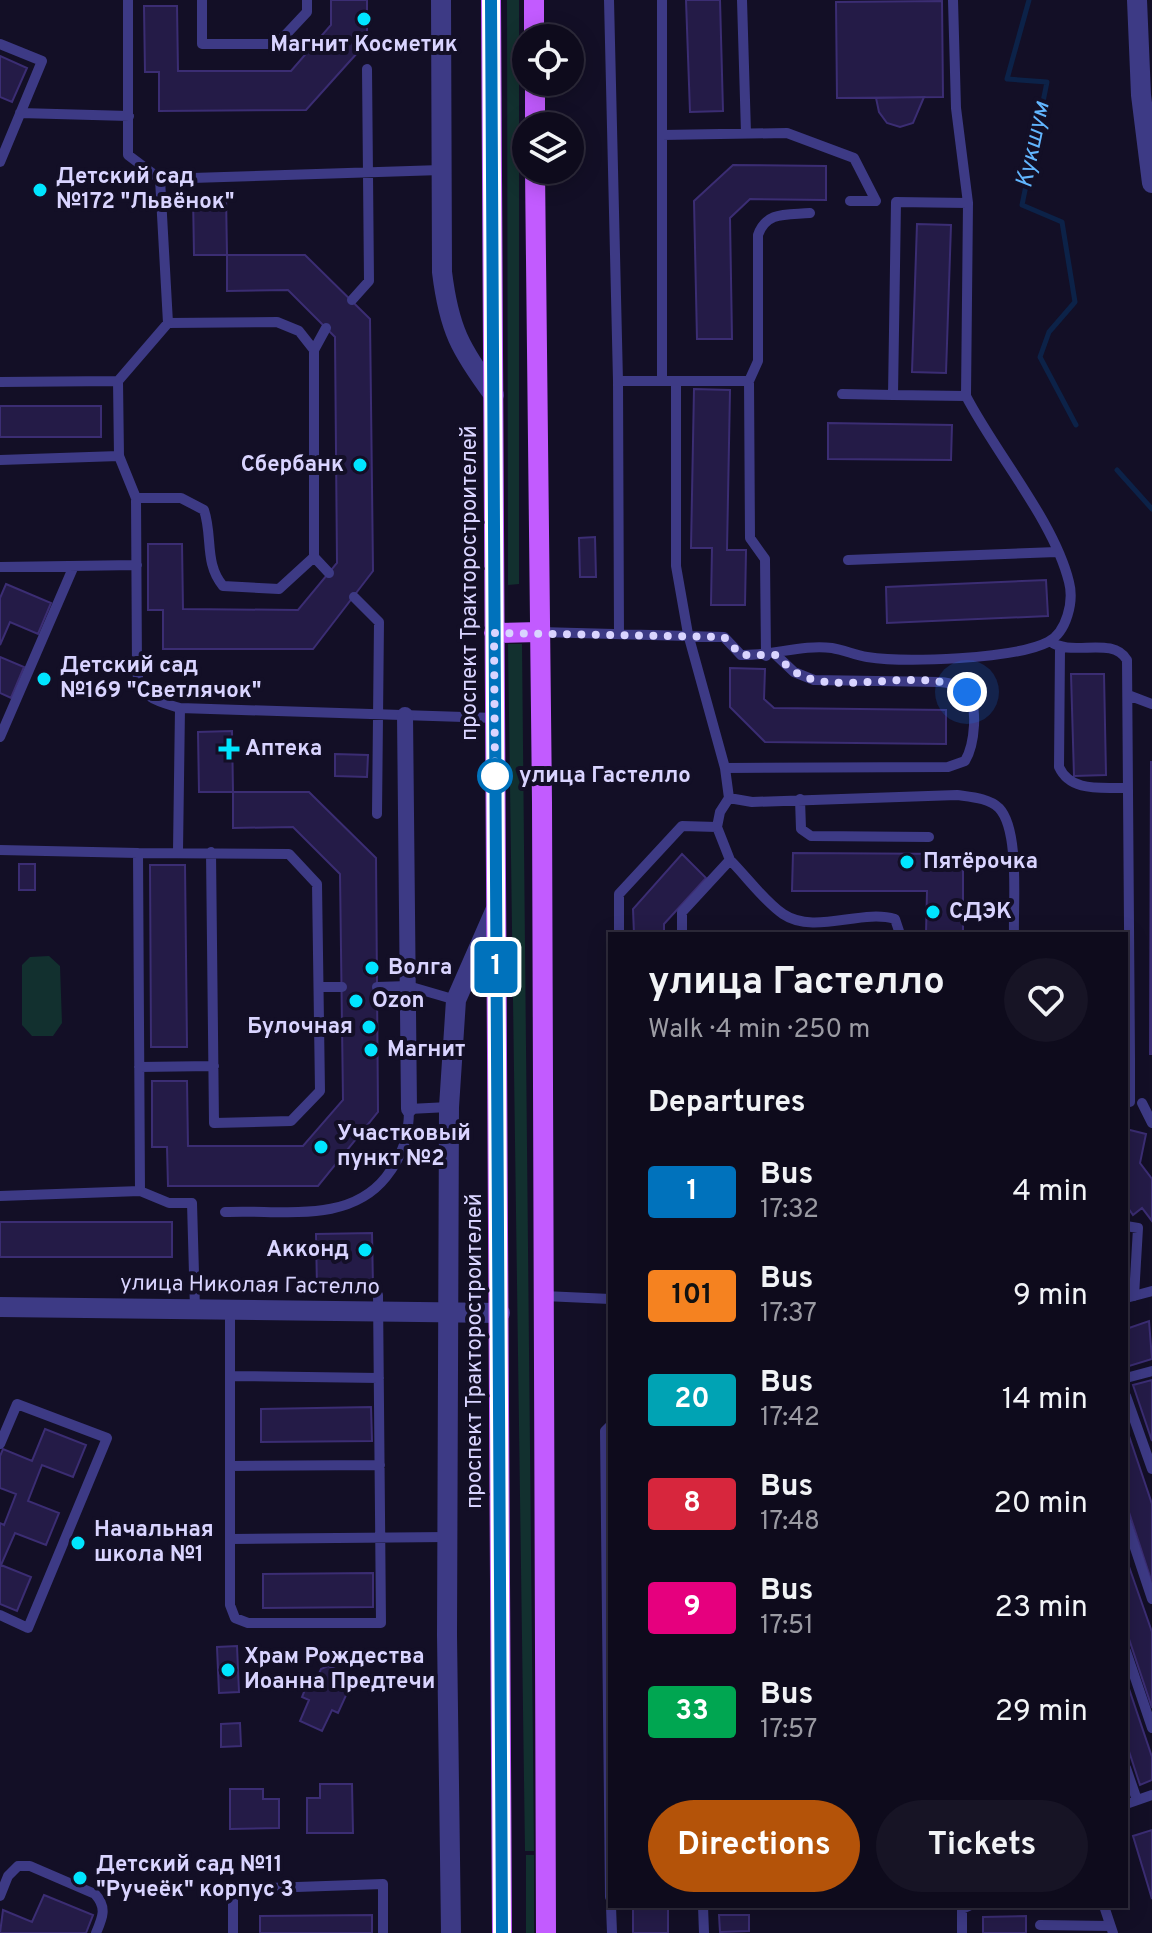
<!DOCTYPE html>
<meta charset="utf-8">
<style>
body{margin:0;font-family:Overpass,sans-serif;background:#171425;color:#f1f3f6;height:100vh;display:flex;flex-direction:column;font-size:30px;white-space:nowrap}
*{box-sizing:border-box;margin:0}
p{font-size:26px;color:#9b9ba3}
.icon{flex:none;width:44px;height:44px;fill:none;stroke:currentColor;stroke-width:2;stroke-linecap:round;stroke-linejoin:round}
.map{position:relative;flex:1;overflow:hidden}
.drawer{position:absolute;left:608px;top:932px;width:520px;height:976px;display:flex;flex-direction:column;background:#0e0b1c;border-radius:0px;box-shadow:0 4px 20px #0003,0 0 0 2px #2e2b3b}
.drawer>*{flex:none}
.badge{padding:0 16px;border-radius:6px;font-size:28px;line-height:52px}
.fabs{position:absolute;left:512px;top:24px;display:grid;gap:16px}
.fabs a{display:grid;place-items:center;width:72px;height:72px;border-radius:50%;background:#0e0b1c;box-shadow:0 4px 20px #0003,0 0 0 2px #2e2b3b;font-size:40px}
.you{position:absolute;width:40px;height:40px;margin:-20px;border:6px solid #fff;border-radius:50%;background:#1a73e8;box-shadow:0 0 0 12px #1a73e833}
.map>.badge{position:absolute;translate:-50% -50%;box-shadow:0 0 0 4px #fff}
h2{padding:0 40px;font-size:30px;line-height:72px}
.round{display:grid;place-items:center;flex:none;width:84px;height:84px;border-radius:42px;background:#171425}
.head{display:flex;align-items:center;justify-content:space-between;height:136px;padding:0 40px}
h1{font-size:38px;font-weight:700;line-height:60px}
.button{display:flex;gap:16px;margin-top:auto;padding:16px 40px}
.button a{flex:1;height:92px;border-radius:48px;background:#b45309;color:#fff;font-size:32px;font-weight:700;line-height:92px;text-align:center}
.button a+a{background:#171425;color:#f1f3f6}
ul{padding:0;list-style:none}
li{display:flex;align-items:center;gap:24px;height:104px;padding:0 40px}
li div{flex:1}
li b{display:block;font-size:30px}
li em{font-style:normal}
li .badge{min-width:88px;font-weight:700;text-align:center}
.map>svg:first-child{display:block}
</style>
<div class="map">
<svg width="1152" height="1933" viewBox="0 0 1152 1933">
<rect width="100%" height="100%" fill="#130f26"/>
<path fill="#12302f" d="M507,0H519V584L508,585Z
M508,644H522L534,1851H525Z
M49,956L60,966L62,1023L53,1036H32L22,1025V965L30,957Z
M526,1855H534V1933H526Z"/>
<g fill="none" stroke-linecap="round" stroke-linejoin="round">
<path stroke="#0c2248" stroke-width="5" d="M1029,0L1007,79L1047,82L1022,205L1062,222L1075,302L1049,332L1040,357L1076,425
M1117,470L1152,509"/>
</g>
<path fill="#241b47" stroke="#3b2d73" stroke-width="2" d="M331,0H367V42L306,110L159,111V72H145L144,6H177L178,71H291L331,25Z
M686,0H720L723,111L690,112Z
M942,1L943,97L837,98L836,2Z
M0,56L27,68L12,102L0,97Z
M924,97L913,123L900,127L887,123L879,112L876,98Z
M733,165L826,166V200L750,199L730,218L732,339H697L694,201Z
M193,195H226L227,255H194Z
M917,224L951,225L946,373L912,372Z
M227,255H305L370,319L373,571L313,649H163V610H148V544H182L183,609L298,610L337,563L335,337L288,290L227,291Z
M694,389L730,390L727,550H746L745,605H711L712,548H691Z
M0,406H101V437H0Z
M828,423L952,425L951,460L828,459Z
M595,537L596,577H580L579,538Z
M1046,580L1048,616L887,623L886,587Z
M6,584L51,603L38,634L10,622L0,645V598Z
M0,657L24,667L11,698L0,693Z
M730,668L765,669L764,699L774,708L946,710V744L765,742L730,707Z
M1071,674H1104L1106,775L1074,776Z
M232,731L233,792H199L198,732Z
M335,754L368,755L367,777L335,776Z
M1151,762H1152V1054H1150Z
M233,792H309L376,858L378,1112L318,1186H168L167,1147H152V1081H187L188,1146H303L343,1100L340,874L293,827L233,828Z
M793,853L963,854V934H926L927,891H792Z
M682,854L706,878L664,924V934H634L633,909Z
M19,864H35V890H19Z
M150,865H185L187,1047H151Z
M1126,1129L1146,1134L1140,1163L1152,1179V1221L1142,1208L1133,1215L1126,1205Z
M0,1222H172V1257H0Z
M372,1233L373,1287L317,1288L316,1234Z
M1149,1321L1152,1359L1126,1367V1329Z
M1152,1380V1441L1133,1385Z
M371,1407L372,1441L261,1442V1409Z
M1126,1427L1152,1504V1583L1126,1503Z
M45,1429L86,1445L73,1477L42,1465L28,1501L59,1513L46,1545L15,1533L1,1565L31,1577L17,1611L0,1604V1523L4,1525L16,1494L0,1488V1456L3,1449L32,1461Z
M1126,1558L1152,1632V1708L1126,1630Z
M373,1573V1607L263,1608V1574Z
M237,1646L239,1692L219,1693L217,1647Z
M328,1666L343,1672L346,1679L342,1688L348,1691L338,1713L332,1710L322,1731L300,1721L309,1700L302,1697L311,1675L317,1678L321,1669Z
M1126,1680L1152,1757V1780L1140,1785L1126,1742Z
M240,1723L241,1746L221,1747V1724Z
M320,1784H352L353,1833H307V1798H320Z
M230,1789H263V1799H279V1828L230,1829Z
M1152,1830V1899L1133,1836Z
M44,1895L93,1915L86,1933H0L3,1910L32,1922Z
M633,1906H668V1933H633Z
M372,1915V1933H260V1916Z
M719,1915H749V1931L720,1932Z
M1026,1916V1933H983V1917Z"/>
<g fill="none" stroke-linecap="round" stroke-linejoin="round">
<path stroke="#3d3a85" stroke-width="10" d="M128,0V155L160,179
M202,0V44H277L307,12V0
M609,0L618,381L619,633
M742,0L746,133
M953,0L956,108L968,203
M0,44L42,61L0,162
M20,113L129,116
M662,135L787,133L854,158L876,201H850
M352,300L369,281L367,69
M314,350L326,328
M118,381L168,323L160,179L441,170
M618,381H749L758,361V235C766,211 787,215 810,213
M662,381V0
M676,381V566L688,634L725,768L729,798L720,812L717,827
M749,381L750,538L765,559L766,656
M0,382L118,381L119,456L0,460
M842,394L893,395L896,202L968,203L966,396L893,395
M119,456L136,498L137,670C139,698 156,701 180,708L495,718
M136,498H181L204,510C213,537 204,563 223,586L279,589L314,557V350L299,331L277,322L168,323
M314,557L329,573
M848,560L1057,552
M0,567L137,565
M354,597L379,622L377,814
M540,632L724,637L741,655C771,656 803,644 832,648C844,650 855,655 867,657C905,663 1015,659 1048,642C1067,632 1074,601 1069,582C1054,521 996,454 966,396
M1050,641C1071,658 1112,635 1127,660L1130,1058V1102H1126
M1060,649L1059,767C1071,793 1102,787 1127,788
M1128,695L1152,704
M0,737L73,568
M725,768L948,767L965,761C974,746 980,704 965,691C959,684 949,683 940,682L814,680L794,672L776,655
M729,798L752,802L957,795C971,797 989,798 999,808C1020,830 1013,904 1014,934
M800,799L801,829L811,836L929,837
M0,850L138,853
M178,851L180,708
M730,860C747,877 764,901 783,914C814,935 861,909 895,919L900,934
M619,934V894L682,826L717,827L730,860L682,912V934
M319,987H342
M377,987L408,986L456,1000
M139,1067L214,1066
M1142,1103L1152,1123
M140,1191L138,853L289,854L317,884L320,1091L291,1121L214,1123L211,852
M0,1196L140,1191L169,1203H192L195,1309
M225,1212C280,1209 348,1225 386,1177C403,1155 409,1136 409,1109L449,1107
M1126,1226L1138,1228L1134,1296
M544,1296L610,1299
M1126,1298L1152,1291
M230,1310V1605L235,1618L248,1623H381L378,1295
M230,1376L379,1378
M1126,1378L1152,1371
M1126,1396L1152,1469
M610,1426L605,1431L610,1897
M0,1444L17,1404L107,1438L28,1628L0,1615
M230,1466L380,1465
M1126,1521L1152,1599
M231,1539L448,1537
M1126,1651L1152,1728
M1126,1768L1137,1800
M1126,1804L1152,1795
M0,1896L8,1876L18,1866H30L95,1894C107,1907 103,1917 96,1933
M611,1906L612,1933
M703,1906L704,1933
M1104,1906L1113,1933
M1040,1925L1110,1926
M233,1933V1897L241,1889L383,1884V1933
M962,1933V1909L969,1906"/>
<path stroke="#3d3a85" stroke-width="16" d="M405,715L409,1109"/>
<path stroke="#3d3a85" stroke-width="20" d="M441,0L442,272C449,329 460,349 494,395
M0,1307L500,1313
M451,1933L447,1635L449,1107L456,1000L495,911"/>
<path stroke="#3d3a85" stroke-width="20" d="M1137,0L1141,95L1152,183"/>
<path stroke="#c25bff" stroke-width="20" d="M491,0L502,1933
M534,0V38
M535,82V126
M535,170L542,802L546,1933
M494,633L539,632"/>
</g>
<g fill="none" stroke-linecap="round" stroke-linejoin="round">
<g stroke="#fff" stroke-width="18">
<path id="line" d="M491,0L502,1933"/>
</g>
<use href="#line" stroke="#0072bc" stroke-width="12"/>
<path stroke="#d9d4ff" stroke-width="8" stroke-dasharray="0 14.4" d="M495,776L494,633L724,637L741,655H776C782,660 788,668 795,672C836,699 924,663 967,692"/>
</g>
<g fill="#00e5ff" stroke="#130f26" stroke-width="3">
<circle cx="364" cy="19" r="8"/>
<circle cx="40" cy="190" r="8"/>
<circle cx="360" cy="465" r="8"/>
<circle cx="44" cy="679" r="8"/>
<path d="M225 737h8v8h8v8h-8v8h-8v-8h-8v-8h8z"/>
<circle cx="907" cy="862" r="8"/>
<circle cx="933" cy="912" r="8"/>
<circle cx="372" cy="968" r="8"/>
<circle cx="356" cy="1001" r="8"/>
<circle cx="369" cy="1027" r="8"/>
<circle cx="371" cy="1050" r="8"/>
<circle cx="321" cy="1147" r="8"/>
<circle cx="365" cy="1250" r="8"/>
<circle cx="78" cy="1543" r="8"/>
<circle cx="228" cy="1670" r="8"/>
<circle cx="80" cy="1878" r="8"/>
</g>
<circle fill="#fff" stroke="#0072bc" stroke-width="4" cx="495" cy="776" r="16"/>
<g text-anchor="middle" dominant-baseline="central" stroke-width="8" stroke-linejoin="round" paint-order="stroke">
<g font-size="22" font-weight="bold" fill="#d9d4ff" stroke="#130f26" text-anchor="start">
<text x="364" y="45" text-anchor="middle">Магнит Косметик</text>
<text x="56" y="177">Детский сад<tspan x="56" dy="25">№172 "Львёнок"</tspan></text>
<text x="344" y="465" text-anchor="end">Сбербанк</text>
<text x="60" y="666">Детский сад<tspan x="60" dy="25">№169 "Светлячок"</tspan></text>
<text x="245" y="749">Аптека</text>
<text x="923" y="862">Пятёрочка</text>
<text x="949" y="912">СДЭК</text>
<text x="388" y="968">Волга</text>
<text x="372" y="1001">Ozon</text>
<text x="353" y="1027" text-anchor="end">Булочная</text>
<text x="387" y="1050">Магнит</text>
<text x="337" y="1134">Участковый<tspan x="337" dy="25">пункт №2</tspan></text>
<text x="349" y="1250" text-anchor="end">Акконд</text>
<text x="94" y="1530">Начальная<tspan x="94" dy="25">школа №1</tspan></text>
<text x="244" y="1657">Храм Рождества<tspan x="244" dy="25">Иоанна Предтечи</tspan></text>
<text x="96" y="1865">Детский сад №11<tspan x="96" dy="25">"Ручеёк" корпус 3</tspan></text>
</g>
<g font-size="22" fill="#d9d4ff" stroke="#130f26">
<text transform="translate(470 583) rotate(-90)">проспект Тракторостроителей</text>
<text transform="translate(250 1286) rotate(1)">улица Николая Гастелло</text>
<text transform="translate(475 1351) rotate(-90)">проспект Тракторостроителей</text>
</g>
<g font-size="22" font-weight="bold" fill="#d9d4ff" stroke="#130f26" text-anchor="start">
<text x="519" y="776">улица Гастелло</text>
</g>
<g font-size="24" font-style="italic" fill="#62b6ff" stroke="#130f26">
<text transform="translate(1034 145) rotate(-78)">Кукшум</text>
</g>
</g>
</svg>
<div class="fabs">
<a><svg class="icon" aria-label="locate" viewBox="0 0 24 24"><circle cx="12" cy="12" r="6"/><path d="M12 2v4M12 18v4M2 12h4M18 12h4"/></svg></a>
<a><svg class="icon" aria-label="layers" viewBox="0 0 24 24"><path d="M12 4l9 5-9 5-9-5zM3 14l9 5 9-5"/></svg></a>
</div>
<div class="you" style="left:967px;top:692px"></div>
<b class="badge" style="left:496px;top:967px;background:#0072bc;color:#fff">1</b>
<section class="drawer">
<div class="head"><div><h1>улица Гастелло</h1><p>Walk · 4 min · 250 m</p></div><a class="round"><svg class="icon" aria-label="heart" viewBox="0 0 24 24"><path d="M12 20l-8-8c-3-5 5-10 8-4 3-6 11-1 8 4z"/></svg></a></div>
<h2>Departures</h2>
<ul>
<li><span class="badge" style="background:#0072bc;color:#fff">1</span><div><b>Bus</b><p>17:32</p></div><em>4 min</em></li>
<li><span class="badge" style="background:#f58220;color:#111">101</span><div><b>Bus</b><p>17:37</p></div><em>9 min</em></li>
<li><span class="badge" style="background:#00a3b4;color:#fff">20</span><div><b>Bus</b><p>17:42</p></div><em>14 min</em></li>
<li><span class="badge" style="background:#d7263d;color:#fff">8</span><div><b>Bus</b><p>17:48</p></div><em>20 min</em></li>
<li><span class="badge" style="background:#e6007e;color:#fff">9</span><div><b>Bus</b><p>17:51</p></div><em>23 min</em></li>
<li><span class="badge" style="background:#00a651;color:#fff">33</span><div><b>Bus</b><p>17:57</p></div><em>29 min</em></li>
</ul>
<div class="button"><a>Directions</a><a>Tickets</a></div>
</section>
</div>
